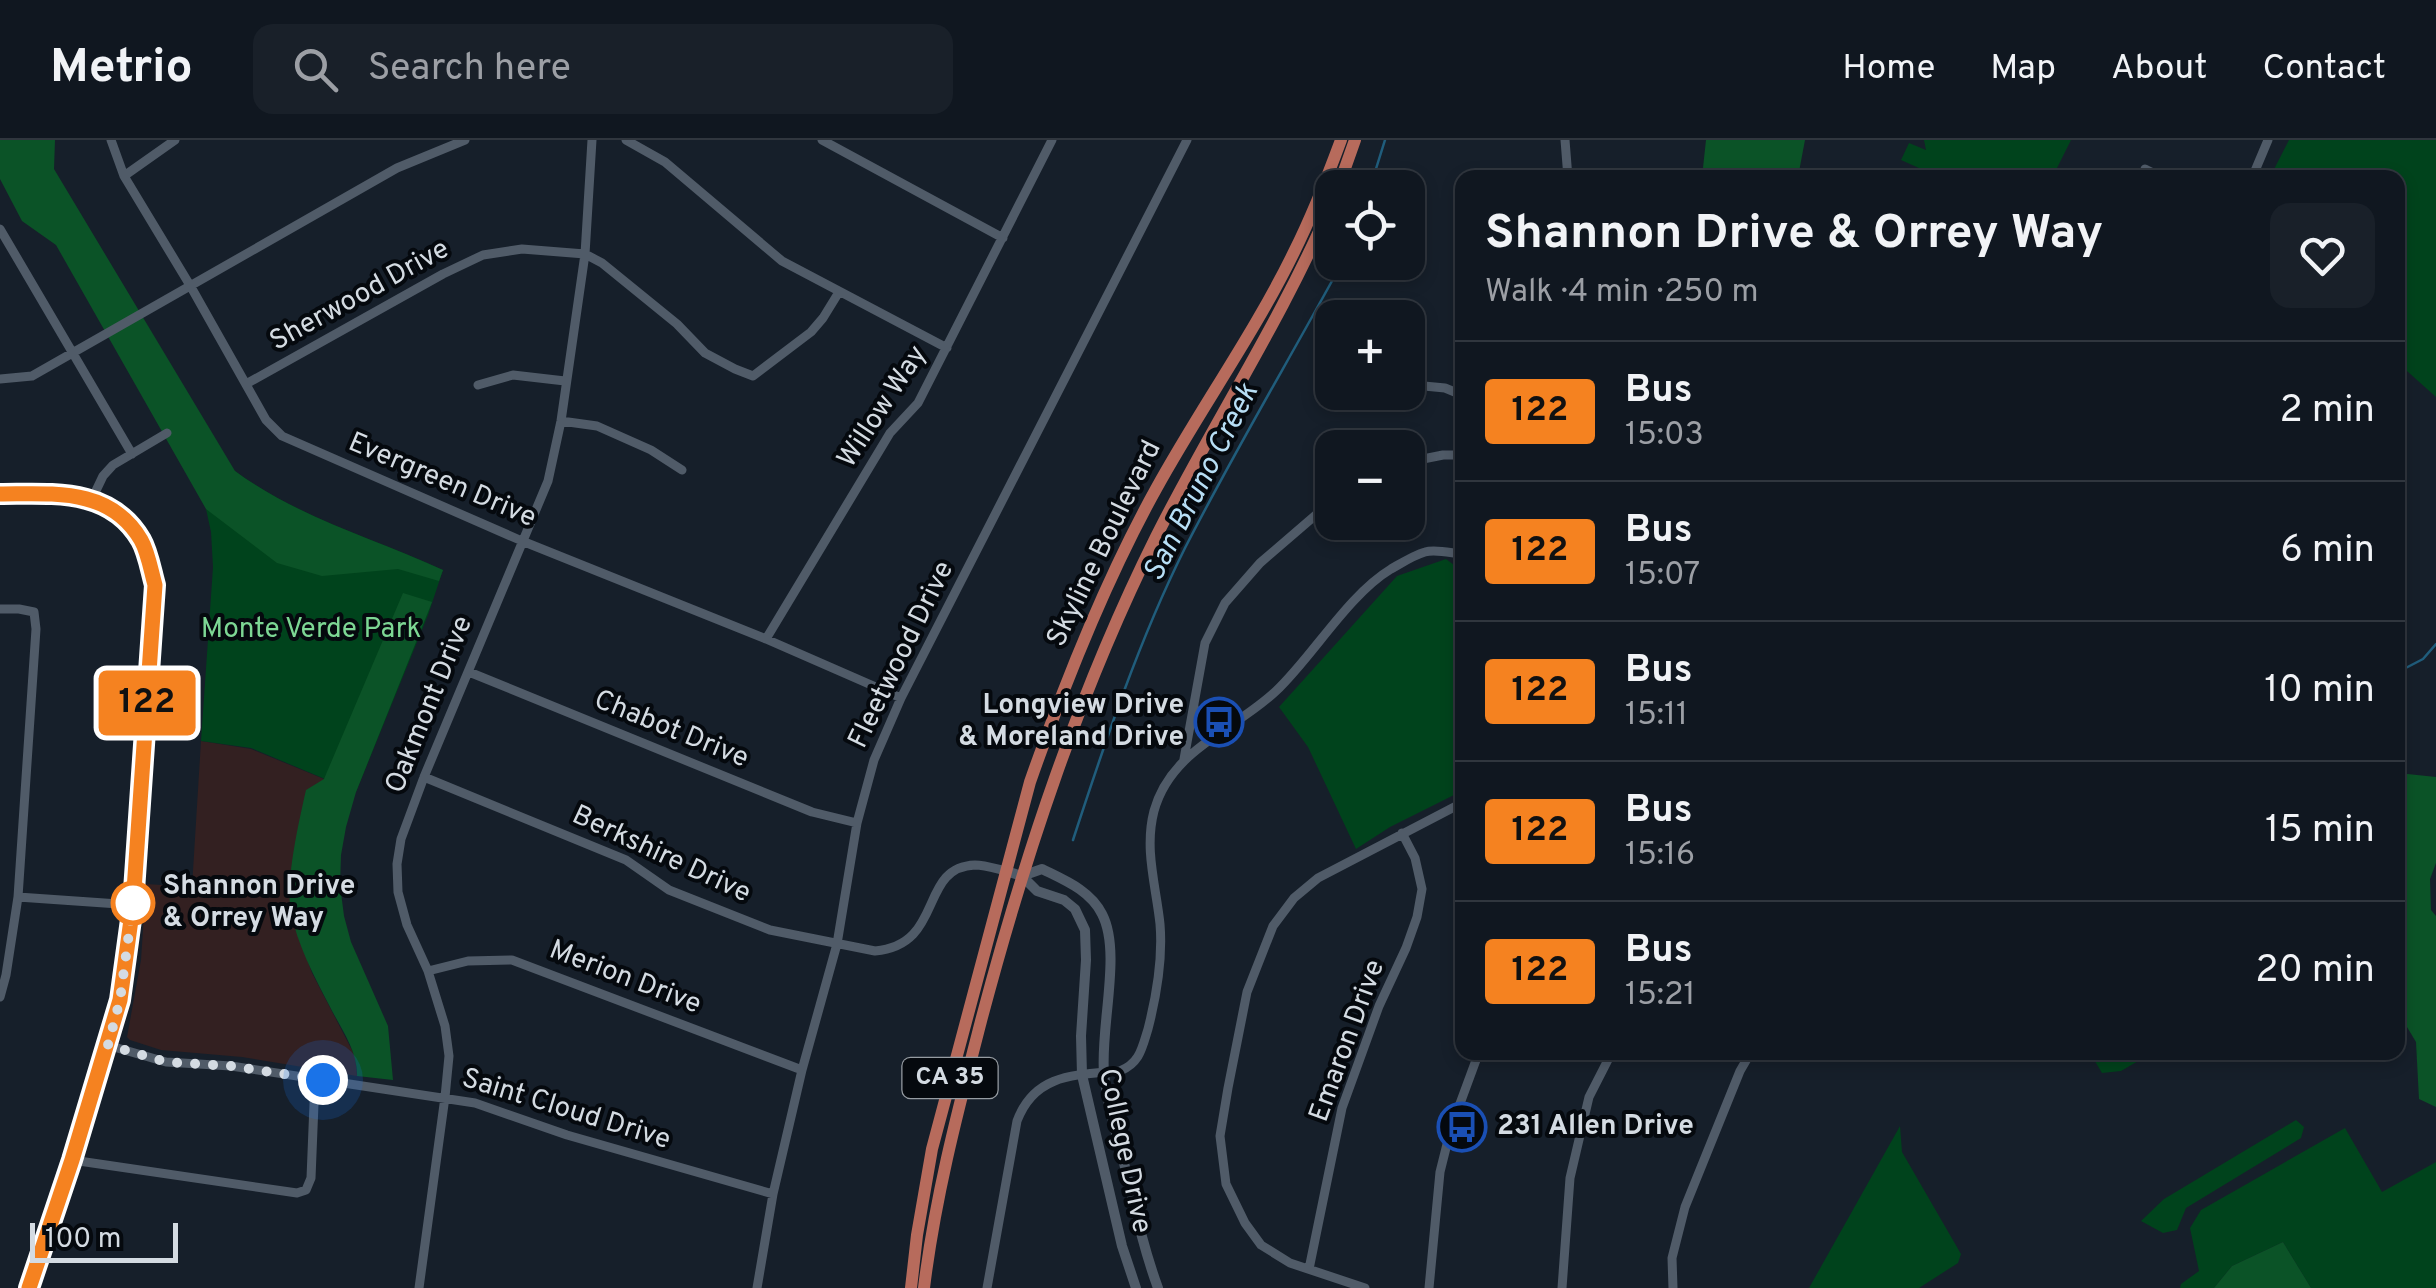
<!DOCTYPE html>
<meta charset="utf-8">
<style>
body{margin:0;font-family:Overpass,sans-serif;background:#192029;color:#f1f3f6;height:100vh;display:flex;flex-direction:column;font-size:38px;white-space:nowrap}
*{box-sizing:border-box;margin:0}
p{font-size:32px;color:#9c9fa5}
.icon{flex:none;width:55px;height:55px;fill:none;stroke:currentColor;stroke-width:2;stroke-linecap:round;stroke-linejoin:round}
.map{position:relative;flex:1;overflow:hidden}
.drawer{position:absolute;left:1455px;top:30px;width:950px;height:890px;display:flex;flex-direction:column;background:#101720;border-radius:20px;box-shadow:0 5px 15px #0003,0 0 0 2px #30363e}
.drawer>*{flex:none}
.badge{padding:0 20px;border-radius:8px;font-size:35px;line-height:65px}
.tools{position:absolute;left:1315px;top:30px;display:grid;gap:20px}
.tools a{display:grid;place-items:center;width:110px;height:110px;border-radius:20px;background:#101720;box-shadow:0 5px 15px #0003,0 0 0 2px #30363e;font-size:50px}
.scale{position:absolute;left:30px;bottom:25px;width:148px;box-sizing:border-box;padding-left:10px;border:5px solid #d4dbe2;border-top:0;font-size:28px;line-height:35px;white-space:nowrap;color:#d4dbe2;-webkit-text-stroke:8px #05090e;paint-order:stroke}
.you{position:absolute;width:50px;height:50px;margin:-25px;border:8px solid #fff;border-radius:50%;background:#1a73e8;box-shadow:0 0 0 15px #1a73e833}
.map>.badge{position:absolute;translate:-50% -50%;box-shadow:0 0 0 5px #fff}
.round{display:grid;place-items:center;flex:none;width:105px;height:105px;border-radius:20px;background:#192029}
.overview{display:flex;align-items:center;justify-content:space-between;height:170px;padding:0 30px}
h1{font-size:48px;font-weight:700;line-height:75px}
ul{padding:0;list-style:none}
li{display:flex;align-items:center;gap:30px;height:140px;padding:0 30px;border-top:2px solid #30363e}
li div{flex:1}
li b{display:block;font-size:38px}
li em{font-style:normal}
li .badge{min-width:110px;font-weight:700;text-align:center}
header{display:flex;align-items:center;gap:60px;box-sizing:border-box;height:140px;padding:0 50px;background:#101720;border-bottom:2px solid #30363e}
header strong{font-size:48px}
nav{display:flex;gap:55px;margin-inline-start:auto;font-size:35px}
.search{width:700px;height:90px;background:#192029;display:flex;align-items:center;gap:25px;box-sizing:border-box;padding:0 35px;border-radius:20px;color:#9c9fa5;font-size:38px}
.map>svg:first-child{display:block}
</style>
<header>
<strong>Metrio</strong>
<div class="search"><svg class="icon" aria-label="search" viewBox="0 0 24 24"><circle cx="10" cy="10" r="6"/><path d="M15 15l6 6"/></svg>Search here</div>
<nav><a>Home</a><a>Map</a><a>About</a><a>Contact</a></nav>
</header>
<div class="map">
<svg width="2436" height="1148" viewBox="0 0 2436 1148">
<rect width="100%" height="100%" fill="#161f2a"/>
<path fill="#332021" d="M201,601L251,609L324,639L292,778L312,833L355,916L357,936L242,917L161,910L130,900L127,897L141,820L146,744L192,747Z"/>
<path fill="#00431c" d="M1924,0H2071L2052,38L1931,37L1930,33L1901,20L1909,3L1926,10Z
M2289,0H2436V257L2398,223V38L2270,37Z
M235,331C297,377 373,398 443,430L428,475L356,652L251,608L201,601L213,427L211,392L206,369Z
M1446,419L1462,431V651L1390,687L1356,709L1308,607L1279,567L1397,436Z
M2090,913H2152L2121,931L2102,933Z
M2296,980L2304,987L2301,998L2186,1068L2177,1090L2163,1093L2141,1081L2164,1059Z
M1900,986L1902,1012L1961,1114L1958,1123L1919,1148H1809Z
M2345,988L2382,1052L2436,1022V1148H2311L2283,1102L2232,1126L2214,1148H2180L2181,1144L2199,1131L2190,1088L2201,1070Z"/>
<path fill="#0b5327" d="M0,0H55L54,29L235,331C297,377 373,398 443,430L439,441L398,429L322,436L277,423L206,369L56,105L22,81L0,39Z
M1706,0H1805L1798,37H1702Z
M403,453L432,462L356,652L346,687L341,715L340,745L344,776L351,802L388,886L393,940L357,936C358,911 340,887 329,865C314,836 297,804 291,772C285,742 299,681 306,650L324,639Z
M2398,633L2436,637V723L2430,739L2431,770L2436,776V967L2419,959L2416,902L2398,872Z
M2283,1102L2311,1148H2214L2232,1126Z"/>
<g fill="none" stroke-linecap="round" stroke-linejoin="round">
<path stroke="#205d7c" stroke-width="2.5" d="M1370,48L1385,0
M2398,532L2423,519L2436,504
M1073,700C1105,602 1139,500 1185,408C1231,318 1283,230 1332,141L1339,122"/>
<path stroke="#505b68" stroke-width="9" d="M111,0L124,36L191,147L266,280L282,296L522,401L766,499L901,558
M626,0L665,22L782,121L947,208
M822,0L1003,98
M1565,0L1568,38
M2145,29L2163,38
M124,36L175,0
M2252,38L2268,0
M0,89L132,314
M0,239L32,236L397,28L465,0
M246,244L443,134L483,115L522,109L585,114L602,123L677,184L705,213L735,229L753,236L811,192L823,178L839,152
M478,245L513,235L565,241
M1424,246L1445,248L1462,255
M561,281L597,286L651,310L682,330
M1408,322L1443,315H1462
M0,354C52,353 109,347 141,400C148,413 151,431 155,445L133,765L120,860L72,1020L29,1148
M92,359L103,336L113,325L167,293
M0,469H19L34,472L36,489L18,757L6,835L0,857
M766,499L890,293L918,263L1052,0
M469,532L812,672L857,683
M1194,567L1198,579L1219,594
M1184,619L1205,503L1225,463L1260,423L1332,361
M424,637L626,720L669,750L770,790L875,811C945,805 918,727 975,725C985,725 997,729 1006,731
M18,757L133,765
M428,831L468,821L512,820L802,930
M107,905L166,922L231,926L475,963L567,995L773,1054
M72,1020L297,1053L306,1050L311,1038L315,939
M1309,1129L1342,968L1379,866L1406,808L1417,777L1422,749L1415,718L1402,693
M419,1148L445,957L449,916L445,886L428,831L407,785L398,752L397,724L401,699L424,637L548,341L561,281L585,114L592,0
M757,1148L773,1054L802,930L837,804L857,683L874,620L901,558L1187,0
M987,1148L1017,981C1035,933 1076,935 1120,931C1140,923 1142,908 1148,889C1157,854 1163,820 1160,784C1156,746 1144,709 1154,671C1171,609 1234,591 1276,551C1313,516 1348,455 1391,429C1400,424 1414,415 1425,412C1435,409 1451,413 1462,414
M1365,1148L1290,1123L1261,1105L1245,1083L1226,1044L1220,996L1228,948L1247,852L1273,786L1294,758L1318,738L1462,663
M1429,1148L1440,1032L1451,988L1479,912
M1562,1148L1570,1038L1589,957L1612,912
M1673,1148L1672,1118L1685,1067L1740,931L1751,912"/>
<path stroke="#505b68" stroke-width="10" d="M1006,731L1022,736L1037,751L1064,760L1075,769L1085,790L1086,820L1081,896L1082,935L1122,1106L1136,1148
M1022,736L1042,729C1064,740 1090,750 1102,774C1122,812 1100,887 1104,933C1107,963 1116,993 1124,1023C1134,1065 1143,1107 1158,1148"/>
<path stroke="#b76b5c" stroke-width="12" d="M1338,48L1355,0
M911,1148L917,1095L932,1009L1030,642C1065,542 1105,441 1156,349C1200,269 1254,194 1294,112C1312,76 1327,38 1341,0
M924,1148C935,1057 958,970 981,881C1025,715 1079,552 1156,397C1212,285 1283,178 1332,62"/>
</g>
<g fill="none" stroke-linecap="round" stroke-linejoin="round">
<g stroke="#fff" stroke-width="22">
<path id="line" d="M0,354C52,354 110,347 141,400C148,412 151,431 155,445L133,765L120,860L72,1020L29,1148"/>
</g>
<use href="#line" stroke="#f58220" stroke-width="15"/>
<path stroke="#d4dbe2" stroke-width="10" stroke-dasharray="0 18" d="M133,763L120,860L108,905L166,922L231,926L323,940"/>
</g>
<defs>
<g id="bus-ring" transform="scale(2.5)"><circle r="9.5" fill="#05090e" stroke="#1a4fb4" stroke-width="1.5"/><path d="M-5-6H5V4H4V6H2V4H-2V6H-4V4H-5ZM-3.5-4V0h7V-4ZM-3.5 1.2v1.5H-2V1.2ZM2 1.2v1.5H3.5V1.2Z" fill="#1a4fb4"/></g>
</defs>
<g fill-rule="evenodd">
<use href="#bus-ring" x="1219" y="582"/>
<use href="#bus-ring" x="1462" y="987"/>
</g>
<circle fill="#fff" stroke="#f58220" stroke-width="5" cx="133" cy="763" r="20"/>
<g text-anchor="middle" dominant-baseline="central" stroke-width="8" stroke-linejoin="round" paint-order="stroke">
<rect fill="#05090e" stroke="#969ca2" stroke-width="2.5" x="902.5" y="918" width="95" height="40" rx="8"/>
<g font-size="25" font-weight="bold" fill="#d4dbe2">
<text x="950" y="938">CA 35</text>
</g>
<g font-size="28" fill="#d4dbe2" stroke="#05090e">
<text transform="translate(360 156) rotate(-29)">Sherwood Drive</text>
<text transform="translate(883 267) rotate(-57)">Willow Way</text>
<text transform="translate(442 341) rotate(23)">Evergreen Drive</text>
<text transform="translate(1105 404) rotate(-64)">Skyline Boulevard</text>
<text transform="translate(902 515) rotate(-64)">Fleetwood Drive</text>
<text transform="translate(430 565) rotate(-68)">Oakmont Drive</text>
<text transform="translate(671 590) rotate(22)">Chabot Drive</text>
<text transform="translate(661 715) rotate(25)">Berkshire Drive</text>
<text transform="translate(625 838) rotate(21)">Merion Drive</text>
<text transform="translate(1348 901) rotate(-70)">Emaron Drive</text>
<text transform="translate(566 970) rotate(17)">Saint Cloud Drive</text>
<text transform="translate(1124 1011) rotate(78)">College Drive</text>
</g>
<g font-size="28" fill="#7dd794" stroke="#05090e">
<text x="311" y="490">Monte Verde Park</text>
</g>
<g font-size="28" font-weight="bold" fill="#d4dbe2" stroke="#05090e" text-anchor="end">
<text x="1184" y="566">Longview Drive<tspan x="1184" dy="32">&amp; Moreland Drive</tspan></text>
<text x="1497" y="987" text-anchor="start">231 Allen Drive</text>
</g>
<g font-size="28" font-weight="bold" fill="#d4dbe2" stroke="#05090e" text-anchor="start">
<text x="163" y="747">Shannon Drive<tspan x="163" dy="32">&amp; Orrey Way</tspan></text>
</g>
<g font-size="30" font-style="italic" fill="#b7def5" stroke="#05090e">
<text transform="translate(1202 343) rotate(-63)">San Bruno Creek</text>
</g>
</g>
</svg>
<div class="tools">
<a><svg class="icon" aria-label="locate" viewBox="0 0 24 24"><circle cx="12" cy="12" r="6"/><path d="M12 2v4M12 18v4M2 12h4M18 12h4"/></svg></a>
<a>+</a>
<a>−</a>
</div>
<div class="scale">100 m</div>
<div class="you" style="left:323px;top:940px"></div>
<b class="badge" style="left:147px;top:563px;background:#f58220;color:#111">122</b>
<section class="drawer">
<div class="overview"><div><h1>Shannon Drive &amp; Orrey Way</h1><p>Walk · 4 min · 250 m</p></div><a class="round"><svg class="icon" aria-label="heart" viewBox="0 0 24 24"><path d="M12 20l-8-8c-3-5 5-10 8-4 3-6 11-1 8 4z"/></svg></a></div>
<ul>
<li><span class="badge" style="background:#f58220;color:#111">122</span><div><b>Bus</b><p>15:03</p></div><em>2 min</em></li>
<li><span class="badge" style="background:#f58220;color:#111">122</span><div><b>Bus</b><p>15:07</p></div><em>6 min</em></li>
<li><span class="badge" style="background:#f58220;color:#111">122</span><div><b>Bus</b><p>15:11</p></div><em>10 min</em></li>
<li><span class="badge" style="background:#f58220;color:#111">122</span><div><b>Bus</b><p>15:16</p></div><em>15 min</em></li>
<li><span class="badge" style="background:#f58220;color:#111">122</span><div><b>Bus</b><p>15:21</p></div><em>20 min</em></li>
</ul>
</section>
</div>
